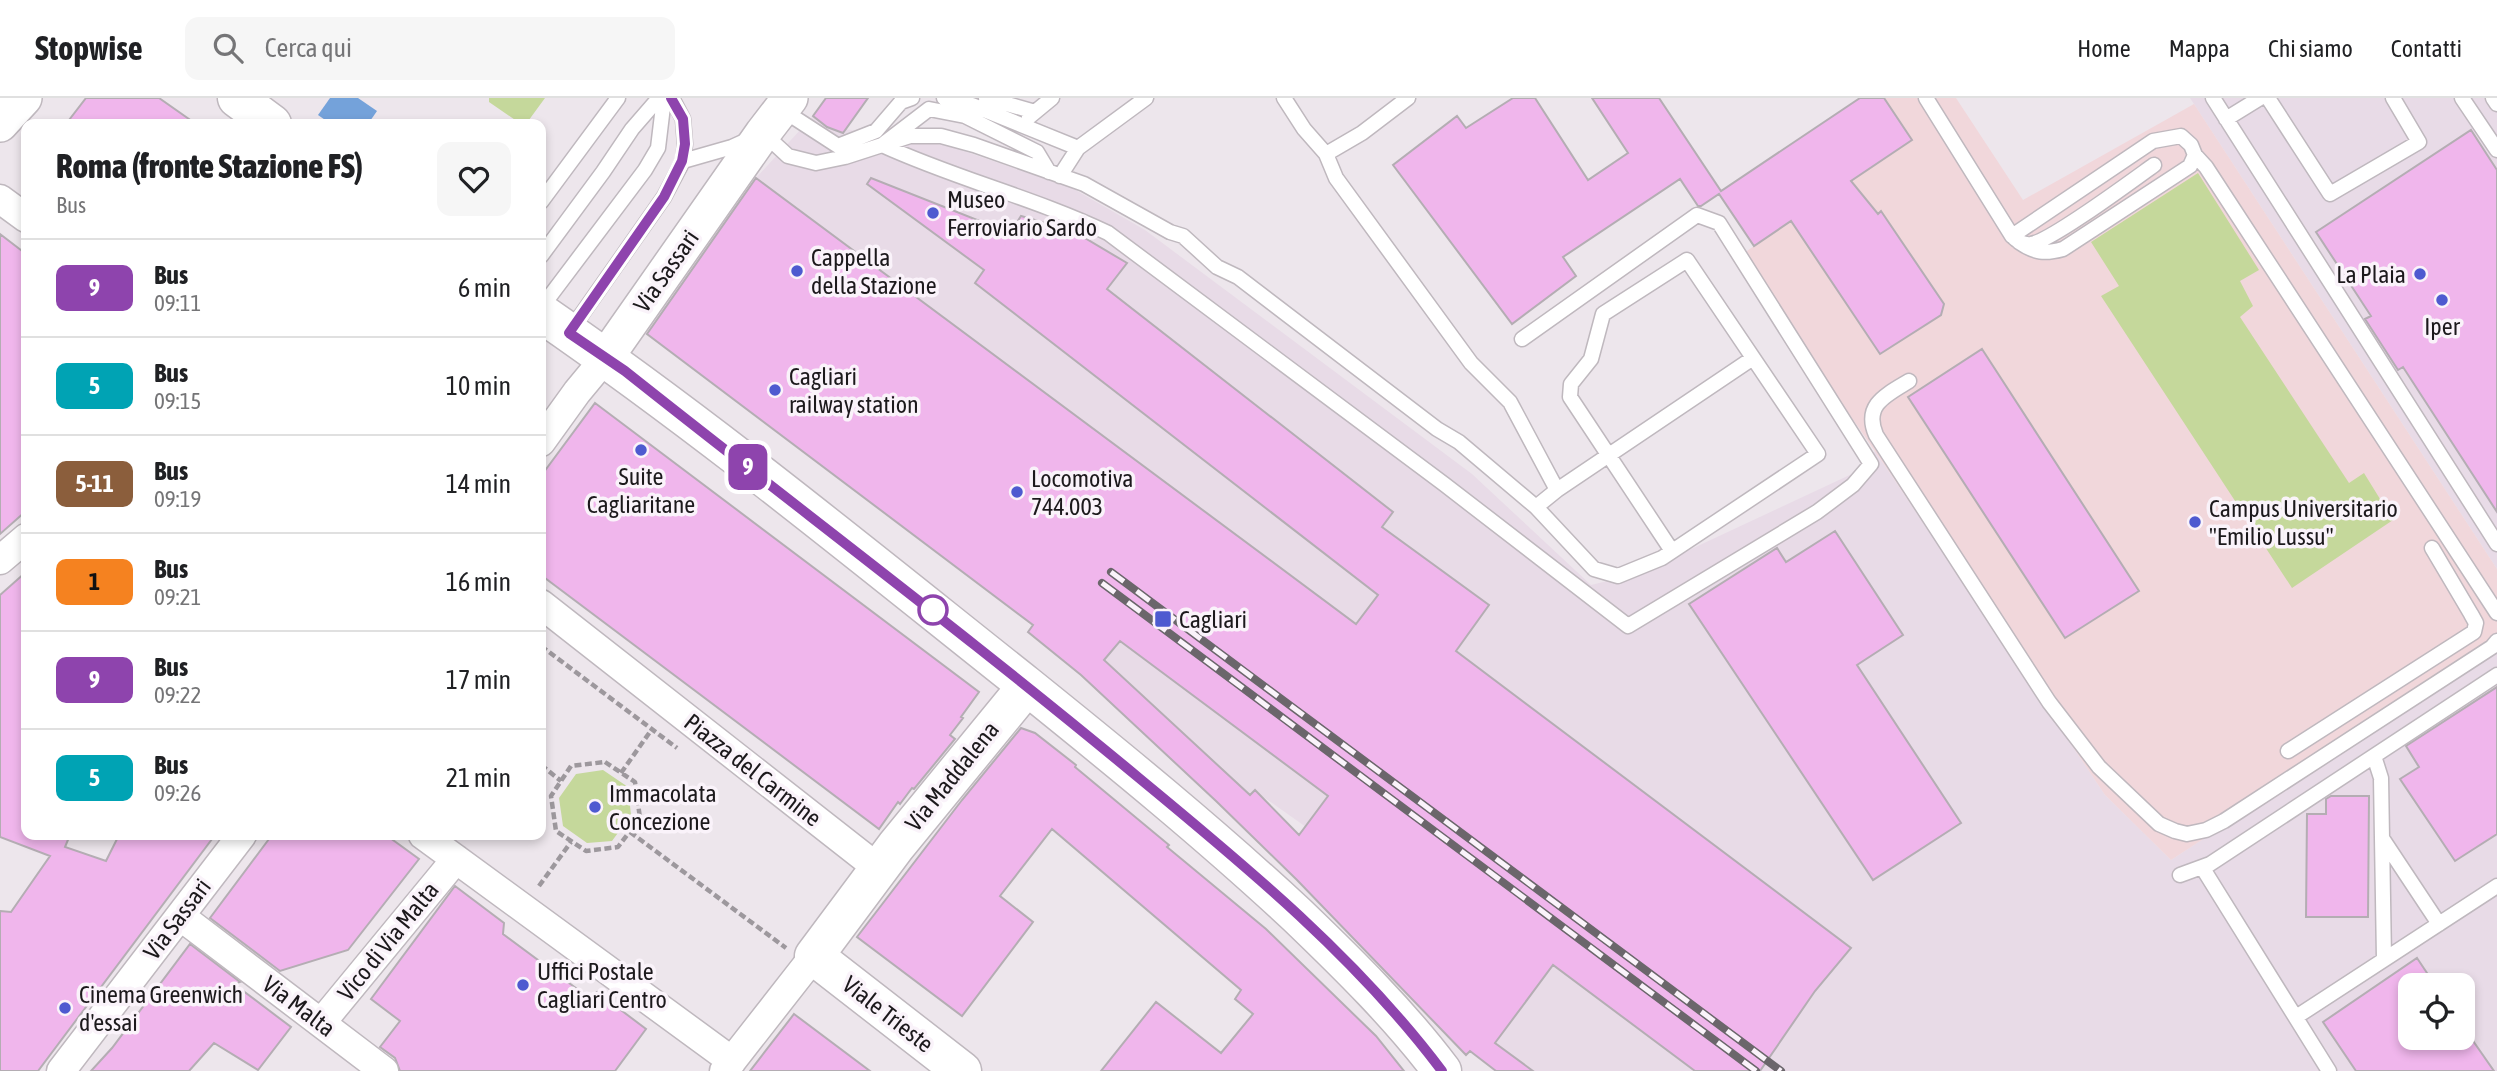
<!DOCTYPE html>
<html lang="it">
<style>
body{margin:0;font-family:"Asap Condensed",sans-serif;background:#f6f6f6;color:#202124;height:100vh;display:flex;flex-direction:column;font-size:26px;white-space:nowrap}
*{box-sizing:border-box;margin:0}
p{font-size:23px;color:#757577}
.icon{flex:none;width:38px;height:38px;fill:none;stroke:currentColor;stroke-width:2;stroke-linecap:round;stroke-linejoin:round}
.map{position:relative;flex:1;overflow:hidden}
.panel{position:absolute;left:21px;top:21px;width:525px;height:721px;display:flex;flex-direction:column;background:#fff;border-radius:14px;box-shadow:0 4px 10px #0003}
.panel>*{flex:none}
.badge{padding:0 14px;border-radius:10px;font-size:24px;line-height:46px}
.tools{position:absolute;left:2398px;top:875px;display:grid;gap:14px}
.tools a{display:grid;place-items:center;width:77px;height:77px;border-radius:14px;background:#fff;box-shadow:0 4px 10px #0003;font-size:35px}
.map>.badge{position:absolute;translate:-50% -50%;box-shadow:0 0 0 4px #fff}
.round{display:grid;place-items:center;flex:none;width:74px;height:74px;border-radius:14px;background:#f6f6f6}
.overview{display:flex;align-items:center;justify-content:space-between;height:119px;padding:0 35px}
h1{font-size:33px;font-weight:800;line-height:52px}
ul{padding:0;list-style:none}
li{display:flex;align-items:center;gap:21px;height:98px;padding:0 35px;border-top:2px solid #e0e0e0}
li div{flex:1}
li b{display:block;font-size:26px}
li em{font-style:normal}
li .badge{min-width:77px;font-weight:700;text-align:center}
header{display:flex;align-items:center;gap:42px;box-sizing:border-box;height:98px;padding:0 35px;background:#fff;border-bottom:2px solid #e0e0e0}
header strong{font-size:33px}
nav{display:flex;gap:38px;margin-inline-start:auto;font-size:24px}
.search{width:490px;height:63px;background:#f6f6f6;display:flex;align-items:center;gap:18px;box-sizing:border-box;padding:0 24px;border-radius:14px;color:#757577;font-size:26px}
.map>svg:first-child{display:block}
</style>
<header>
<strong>Stopwise</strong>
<div class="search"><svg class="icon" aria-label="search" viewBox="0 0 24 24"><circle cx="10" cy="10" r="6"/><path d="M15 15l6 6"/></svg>Cerca qui</div>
<nav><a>Home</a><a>Mappa</a><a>Chi siamo</a><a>Contatti</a></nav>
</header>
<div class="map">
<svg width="2497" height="973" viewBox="0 0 2497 973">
<rect width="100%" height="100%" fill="#ede6ec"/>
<path fill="#e8dbe7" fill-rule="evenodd" d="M2190,0H2497V471L2194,6Z
M813,18L827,29L840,34L845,31L949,48L1072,90L1145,132L1472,376L1591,487L1640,475L1854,375L1875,353L2105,697L2171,762L2497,550V973H1496L1470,953L1466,957L1425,912L1306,729L1255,693L1250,697L1008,509L641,232L756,80ZM2410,887H2462V940H2410Z"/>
<path fill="#f1d7db" d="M1860,0H1956L2023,102L2194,6L2497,471V550L2171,762L2105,697L1892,378L1740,158L1754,148Z"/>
<path fill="#c5d89b" d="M489,0H545L526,26H521L489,4Z
M2198,75L2259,172L2240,183L2253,208L2240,219L2349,385L2364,375L2393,422L2292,490L2101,198L2119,188L2091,144Z
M603,672L628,689L631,717L612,743L587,745L563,728L559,700L576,676Z"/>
<path fill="#74a2da" d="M330,0H358L377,13L368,26H331L318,17Z"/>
<path fill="#f0b6ec" stroke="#b4adb3" stroke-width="2" fill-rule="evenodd" d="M86,0H159L196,26H66Z
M826,0H868L843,35L827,29L813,18Z
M1513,0H1535L1588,82L1628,55L1592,0H1659L1721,93L1860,0H1884L1912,42L1851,83L1878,116L1881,113L1944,206L1941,217L1880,256L1791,123L1754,148L1719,96L1701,108H1698L1680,81L1563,159L1576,178L1512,226L1393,67L1457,18L1466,30Z
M2471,32L2497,72V414L2403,269L2398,272L2365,221L2371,218L2316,134Z
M756,80L1356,526L1378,497L975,185L984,172L867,86L871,80L1010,135L1021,118L1073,133L1127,165L1107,191L1393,414L1382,429L1489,507L1456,553L1851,850L1815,893L1760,973H1695L1553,867L1495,945L1533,973H1496L1470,953L1466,957L1297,782L1216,703L1081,577L1028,534L1033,527L647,236ZM1120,543L1328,698L1299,737L1255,692L1250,697L1104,562Z
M0,136L26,156V413L0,436Z
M1982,251L2139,493L2065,540L1908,299Z
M595,305L979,594L961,619L963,620L950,637L955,641L914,691L912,690L900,706L898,704L879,731L541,477V378Z
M1835,433L1903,537L1857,567L1961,725L1873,782L1689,506L1777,450L1786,464Z
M26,474V737H70L65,749L106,763L119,737H215L38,973H0V813L11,814L50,758L0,739V497Z
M2497,589V736L2455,763L2400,681L2419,669L2406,648Z
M1021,630L1035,635L1076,667L1075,669L1169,747L1167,749L1266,831L1376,938L1404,973H1101L1156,904L1221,955L1253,916L1235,901L1241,892L1052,731L1000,798L1033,824L962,918L857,839L962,702Z
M2331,698H2369L2368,819H2306L2307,716H2326V701Z
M272,737H386L419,761L348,852L280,873L210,820Z
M455,788L504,825L503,836L588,899L597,894L646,931L615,973H400L395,960L380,949L400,923L371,901Z
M190,846L240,884L234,886L291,929L258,972L214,945L189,973H91L112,950Z
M2417,860L2435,887H2410V940H2471L2494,973H2356L2323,924Z
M794,916L870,973H750Z"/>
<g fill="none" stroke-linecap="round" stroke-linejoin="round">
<g stroke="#bfb8be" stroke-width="17">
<path id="service" d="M944,0L972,7L1078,50
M986,0L1035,14
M1284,0L1304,31L1326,56L1336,80L1471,265L1510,304L1557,392
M1926,0L2012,138C2017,143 2023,147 2031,146C2051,143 2133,82 2154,67
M2213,0L2497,446
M2268,0L2330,96L2419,44L2393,0
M2462,0L2497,52
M2493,0L2497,6
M781,11L838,48L876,33L901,4L912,0
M1029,19L1052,0
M2226,21L2260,0
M1326,56L1362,35L1408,0
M2195,57L2206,69L2497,515
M683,63L732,49L763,35L788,58L816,65L845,59L910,38H941L974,47L1084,86L1170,134L1183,138L1217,169L1238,179L1437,331L1459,344L1536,409L1594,471L1618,478L1662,460L1818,356L1687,162L1603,216L1591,261L1571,286L1570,299L1672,453
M1049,74L1037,54L965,18L929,11L882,47C956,81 1035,100 1108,135L1444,386L1628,528L1817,414L1853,387L1871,366L1719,125L1697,117L1522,241
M1060,78L1078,50L1146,0
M541,104L618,0
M2012,138L2153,43L2181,38L2191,47L2195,57L2190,68L2063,151C2045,156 2035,155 2019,144
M541,158L603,74L632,31L659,0
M541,210L645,72L658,50L664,0
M570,233L664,99L683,63L685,46L683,21L672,0
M1909,283C1886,297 1863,307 1876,337L2049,604L2099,669L2159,726L2175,733L2187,736L2206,732L2224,723L2492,549L2497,543
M1536,409L1557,392L1753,260
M2288,653L2474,534L2476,525L2471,516L2432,450
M2374,658L2381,680L2384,861
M2382,740L2439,826
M2202,769L2329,973
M2180,777L2210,766L2497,577
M2296,919L2497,788"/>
</g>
<g stroke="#bfb8be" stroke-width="31">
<path id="minor" d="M0,101L26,120
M541,344L577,294L606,259
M0,462L26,440
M541,506L879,771
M423,737L732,963
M180,818L384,973
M321,925L456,761
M61,973L242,737
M724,973L814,858"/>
</g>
<g stroke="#bfb8be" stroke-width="38">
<path id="tertiary" d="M0,26L24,0
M606,259L763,35L790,0"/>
</g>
<g stroke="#bfb8be" stroke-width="41">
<path id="secondary" d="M237,0L272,26
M541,215C708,330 866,460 1026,587C1118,661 1210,736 1297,817C1348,866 1399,916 1442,973
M962,973L814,858L896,748L1027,588"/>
</g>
<path stroke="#9d989d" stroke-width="4.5" stroke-dasharray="7 3.5" stroke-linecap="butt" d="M541,548L677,650
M605,664L635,684L640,720L618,749L586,753L556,733L551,698L571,668Z
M541,667L561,683
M621,675L652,631
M630,734L786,850
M539,788L571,744"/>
<use href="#service" stroke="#fff" stroke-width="14"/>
<use href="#minor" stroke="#fff" stroke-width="28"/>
<use href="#tertiary" stroke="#fff" stroke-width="35"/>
<use href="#secondary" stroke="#fff" stroke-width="38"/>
<g stroke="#6b666b" stroke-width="8">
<path id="rail" d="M1111,474L1781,973
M1102,485L1756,973"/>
</g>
<use href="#rail" stroke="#faf3fa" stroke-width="5" stroke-dasharray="16" stroke-linecap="butt"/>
</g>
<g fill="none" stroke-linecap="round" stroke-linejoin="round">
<g stroke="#fff" stroke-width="16">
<path id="line" d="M671,0L683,21L685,46L682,63L664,99L569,235L625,273C796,409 971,540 1139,680C1247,769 1358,861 1442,973"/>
</g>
<use href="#line" stroke="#8e44ad" stroke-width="10"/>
</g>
<g fill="#4e5ad0" stroke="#faf3fa" stroke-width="2.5">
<circle cx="933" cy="115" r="7"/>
<circle cx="797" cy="173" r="7"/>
<circle cx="2420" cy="176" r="7"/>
<circle cx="2442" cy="202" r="7"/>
<circle cx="775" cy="292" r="7"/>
<circle cx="641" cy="352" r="7"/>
<circle cx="1017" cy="394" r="7"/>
<circle cx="2195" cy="424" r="7"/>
<rect x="1154" y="512" width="18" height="18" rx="3.5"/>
<circle cx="595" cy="709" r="7"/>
<circle cx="523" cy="887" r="7"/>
<circle cx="65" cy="910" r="7"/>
</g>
<circle fill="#fff" stroke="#8e44ad" stroke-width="3.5" cx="933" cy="512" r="14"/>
<g text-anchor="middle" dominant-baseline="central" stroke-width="7" stroke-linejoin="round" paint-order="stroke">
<g font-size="24" fill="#1c191c" stroke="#faf3fa" text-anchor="start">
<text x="947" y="101">Museo<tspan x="947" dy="28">Ferroviario Sardo</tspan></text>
<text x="811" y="159">Cappella<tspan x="811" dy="28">della Stazione</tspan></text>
<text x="2406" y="176" text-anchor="end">La Plaia</text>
<text x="2442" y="228" text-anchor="middle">Iper</text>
<text x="789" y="278">Cagliari<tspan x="789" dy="28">railway station</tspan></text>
<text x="641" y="378" text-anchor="middle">Suite<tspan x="641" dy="28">Cagliaritane</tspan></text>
<text x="1031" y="380">Locomotiva<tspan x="1031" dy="28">744.003</tspan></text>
<text x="2209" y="410">Campus Universitario<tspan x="2209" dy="28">"Emilio Lussu"</tspan></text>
<text x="1179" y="521">Cagliari</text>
<text x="609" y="695">Immacolata<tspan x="609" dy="28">Concezione</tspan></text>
<text x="537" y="873">Uffici Postale<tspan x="537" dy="28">Cagliari Centro</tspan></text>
<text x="79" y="896">Cinema Greenwich<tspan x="79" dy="28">d'essai</tspan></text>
</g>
<g font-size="24" fill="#1c191c" stroke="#faf3fa">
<text transform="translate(666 173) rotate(-55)">Via Sassari</text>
<text transform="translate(753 672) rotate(38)">Piazza del Carmine</text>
<text transform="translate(952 678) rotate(-51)">Via Maddalena</text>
<text transform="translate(177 821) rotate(-53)">Via Sassari</text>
<text transform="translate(388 843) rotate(-51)">Vico di Via Malta</text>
<text transform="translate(299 908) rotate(37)">Via Malta</text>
<text transform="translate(888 916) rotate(38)">Viale Trieste</text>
</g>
</g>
</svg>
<div class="tools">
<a><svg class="icon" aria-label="locate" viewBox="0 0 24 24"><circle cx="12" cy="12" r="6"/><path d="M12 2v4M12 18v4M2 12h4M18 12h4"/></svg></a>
</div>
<b class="badge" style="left:748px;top:369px;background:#8e44ad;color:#fff">9</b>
<section class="panel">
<div class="overview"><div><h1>Roma (fronte Stazione FS)</h1><p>Bus</p></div><a class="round"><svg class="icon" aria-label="heart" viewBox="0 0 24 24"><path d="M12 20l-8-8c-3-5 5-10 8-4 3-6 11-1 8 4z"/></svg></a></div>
<ul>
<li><span class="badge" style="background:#8e44ad;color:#fff">9</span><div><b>Bus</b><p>09:11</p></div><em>6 min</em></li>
<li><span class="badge" style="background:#00a3b4;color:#fff">5</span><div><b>Bus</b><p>09:15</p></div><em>10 min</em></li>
<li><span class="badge" style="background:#8b5e3c;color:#fff">5-11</span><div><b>Bus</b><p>09:19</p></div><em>14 min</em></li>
<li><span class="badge" style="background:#f58220;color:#111">1</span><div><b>Bus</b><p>09:21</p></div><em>16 min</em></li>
<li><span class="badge" style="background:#8e44ad;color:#fff">9</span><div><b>Bus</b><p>09:22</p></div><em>17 min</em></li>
<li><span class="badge" style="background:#00a3b4;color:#fff">5</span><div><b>Bus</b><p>09:26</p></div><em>21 min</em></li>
</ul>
</section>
</div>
